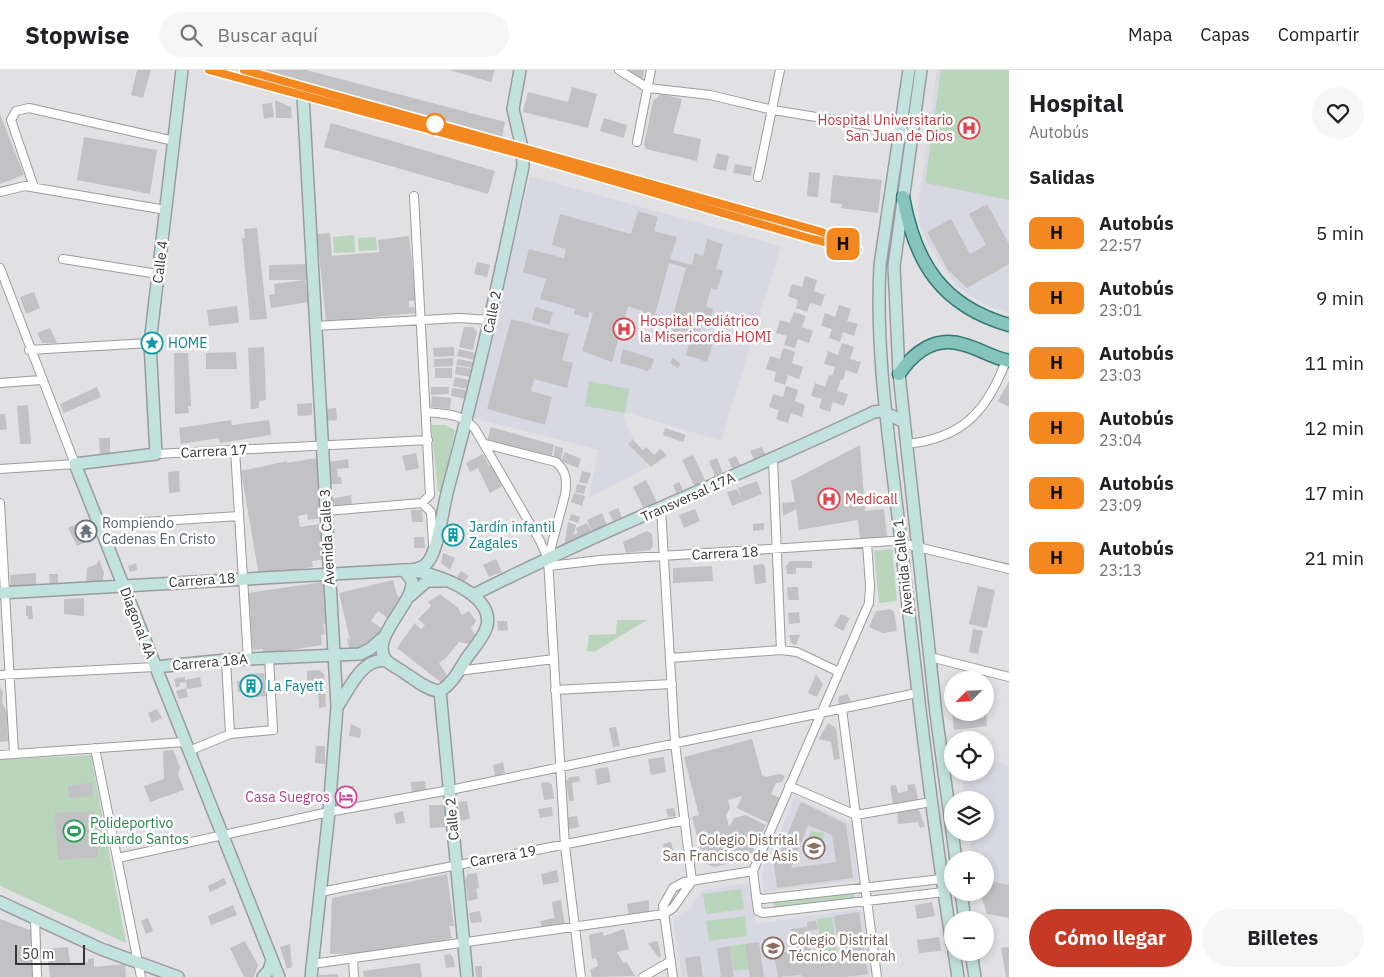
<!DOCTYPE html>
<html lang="es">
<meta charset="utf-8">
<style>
body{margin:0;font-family:"IBM Plex Sans",sans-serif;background:#f6f6f6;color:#202124;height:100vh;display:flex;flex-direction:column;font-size:19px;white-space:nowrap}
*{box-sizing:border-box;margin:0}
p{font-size:16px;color:#757577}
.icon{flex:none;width:28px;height:28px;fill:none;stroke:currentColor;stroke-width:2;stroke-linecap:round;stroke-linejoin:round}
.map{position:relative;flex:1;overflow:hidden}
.drawer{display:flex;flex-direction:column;background:#fff;width:375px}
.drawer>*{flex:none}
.badge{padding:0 10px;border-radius:8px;font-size:18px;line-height:32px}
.needle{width:32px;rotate:246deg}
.controls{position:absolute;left:944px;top:601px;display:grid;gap:10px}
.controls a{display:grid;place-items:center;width:50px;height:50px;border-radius:50%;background:#fff;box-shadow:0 2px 8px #0003;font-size:25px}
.scale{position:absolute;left:15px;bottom:12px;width:70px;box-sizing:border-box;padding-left:5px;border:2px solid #363638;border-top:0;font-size:14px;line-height:18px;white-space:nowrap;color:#363638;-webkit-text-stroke:4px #fff;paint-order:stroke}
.map>.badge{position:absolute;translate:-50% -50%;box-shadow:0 0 0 2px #fff}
h2{padding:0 20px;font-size:19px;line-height:45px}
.round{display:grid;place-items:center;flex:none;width:52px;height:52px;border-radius:26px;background:#f6f6f6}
.summary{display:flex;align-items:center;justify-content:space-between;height:85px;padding:0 20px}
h1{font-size:24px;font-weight:800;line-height:38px}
.primary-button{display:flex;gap:10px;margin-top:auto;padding:10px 20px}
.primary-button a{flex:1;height:58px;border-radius:30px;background:#c53925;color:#fff;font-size:20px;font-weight:800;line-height:58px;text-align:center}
.primary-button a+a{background:#f6f6f6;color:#202124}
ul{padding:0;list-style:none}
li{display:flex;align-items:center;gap:15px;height:65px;padding:0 20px}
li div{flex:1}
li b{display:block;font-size:19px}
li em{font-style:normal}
li .badge{min-width:55px;font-weight:700;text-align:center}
header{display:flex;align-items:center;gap:30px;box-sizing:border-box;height:70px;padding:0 25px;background:#fff;border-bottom:1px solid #e0e0e0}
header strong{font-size:24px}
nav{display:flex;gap:28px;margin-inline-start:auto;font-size:18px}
.search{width:350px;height:45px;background:#f6f6f6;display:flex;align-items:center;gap:12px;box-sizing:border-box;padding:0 18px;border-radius:28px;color:#757577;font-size:19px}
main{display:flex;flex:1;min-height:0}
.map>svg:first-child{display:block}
</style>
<header>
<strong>Stopwise</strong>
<div class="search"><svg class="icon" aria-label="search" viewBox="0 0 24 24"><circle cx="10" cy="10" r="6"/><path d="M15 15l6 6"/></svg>Buscar aquí</div>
<nav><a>Mapa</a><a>Capas</a><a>Compartir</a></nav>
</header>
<main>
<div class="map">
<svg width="1009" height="907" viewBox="0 0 1009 907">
<rect width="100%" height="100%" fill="#e1e1e4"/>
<path fill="#d8d8e3" d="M937,0H1009V243L988,236L958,218L928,174L920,157L918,135Z
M530,106L781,176L721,371L625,342L623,348L648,397L588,428L599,380L472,348Z
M985,688L1009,695V815L985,810V790H973L969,763L985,762V730H965L962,703L985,702Z
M795,727L852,754L858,810L764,822L762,802Z
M750,813L756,854L858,839L863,843L872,903L868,907H682L673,849L691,837L703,820Z"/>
<path fill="#b9d5bc" d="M941,0H1009V130L925,113Z
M354,165L355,182L334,183L333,167Z
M376,167L377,180L359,181L358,168Z
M589,311L629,319L625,343L585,336Z
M431,355H445L455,360L442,422H438Z
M892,479L897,531L879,533L874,481Z
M617,550H647L594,582L587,581L589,565L616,564Z
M91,685L126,873L0,816V690Z
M810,761L824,763L821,785L807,783Z
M741,819L744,839L706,844L703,824Z
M854,822L855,829L774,840L773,831Z
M745,846L747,866L709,871L706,851Z
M832,847L837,881L822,883L817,849Z
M745,874L749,899L734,901L730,876Z"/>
<path fill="#c2c1c4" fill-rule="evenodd" d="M137,0H151L143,28L131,25Z
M257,0H306L505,52L501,72L282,14L284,8Z
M449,0H495L491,12Z
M626,0H644L643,8L634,7Z
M572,17L597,24L588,58L523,42L528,22L568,32Z
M661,24L682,29L673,63L701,69L697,91L646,79L644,75L653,31Z
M275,30L291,37L292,48H276Z
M272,33L274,47L264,49L262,34Z
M0,44L24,105L0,114Z
M604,48L627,55L624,68L600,61Z
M331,53L495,101L488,124L324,77Z
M84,67L157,80L150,124L77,110Z
M717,83L729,86L726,101L713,98Z
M735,94L752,97L751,106L733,103Z
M809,102L820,103L818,127L807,126Z
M833,105L882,110L878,143L841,138L842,134L830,133Z
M987,134L1009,174V194L967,218L948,200L927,162L951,149L970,184L986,175L969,144Z
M638,141L658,147L654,161L677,167L670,189L692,195L695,183L703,186L707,169L723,174L716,199L723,201L717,220L711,218L706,237L713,239L709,254L702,252L698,268L713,272L707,292L686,285L691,267L672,261L675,250L672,249L686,198L669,193L653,252L641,249L643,241L628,236L612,292L582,281L593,243L589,242L588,248L574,244L575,239L540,229L546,209L523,202L529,179L564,188L566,179L552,175L560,144L631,164Z
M257,158L267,249L250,250L242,168H245L244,159Z
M330,163L332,186L379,182L378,170L409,166L416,230L409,231V237H414L415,243L326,252L317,164Z
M477,192L490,195L487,207L474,204Z
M308,194V210H269V195Z
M805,206L817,210L814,221L825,225L821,236L810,233L807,242L796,238L798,230L788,226L792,214L802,217Z
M305,210L309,232L271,238L269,225L275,224L274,214Z
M34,222L40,238L26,244L20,227Z
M839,235L851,239L847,251L858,254L854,266L843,262L840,272L829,268L832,259L821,256L825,243L835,247Z
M237,236L239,253L209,256L207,240Z
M535,237L553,242L549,255L532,250Z
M794,242L806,246L802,257L813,261L809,273L798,269L795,278L784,275L787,266L776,263L780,250L790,253Z
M511,249L569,264L562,290L573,293L567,318L534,309L531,321L552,327L545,355L487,339Z
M464,257H473L477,262L473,280L459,277Z
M50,258L57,273H42L37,263Z
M842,273L854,277L850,289L861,292L857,304L846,300L843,310L841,309L837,321L848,324L844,336L833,332L830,342L819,338L822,329L811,326L815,313L825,317L829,305L832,306L835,297L824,294L828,281L838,285Z
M264,277L266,330L259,331V338L251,339L248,278Z
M454,277V286L434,287L433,278Z
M783,278L795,282L792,293L803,297L799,309L788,305L785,315L774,311L776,302L766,299L770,286L780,289Z
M459,279L476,283L474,290L457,286Z
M623,279L654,289L651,299L649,298L648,301L620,293Z
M236,282L237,299H206V283Z
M174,283H188L191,336H188L189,343L175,344Z
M453,288V296L434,297V289Z
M673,288L681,294L678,298L670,293Z
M458,289L474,292L473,298L456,295Z
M456,296L473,299L471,307L455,304Z
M435,298H452V308H435Z
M455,307L469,310L468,319L453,316Z
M1009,311V337L998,331Z
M786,316L798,320L795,331L805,335L802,347L791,343L788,353L776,349L779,340L769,337L773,324L783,327Z
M97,317L101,327L64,343L60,334Z
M431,317H449V324L431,325Z
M452,318L468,320L467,329L451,326Z
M432,326L451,328L450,339L431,337Z
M312,333V345L298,346L297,334Z
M28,335L31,374H20L17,336Z
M336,338L337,350L326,351L325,339Z
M0,344H5L7,359L0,360Z
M231,350L232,355L269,350L271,365L220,373L219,368L181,374L179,358Z
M491,357L554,375L551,388L487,371Z
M665,358L686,365L683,372L663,365Z
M99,368H110V386H100Z
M633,370L643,380L646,377L654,385L660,379L667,385L651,397L628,374Z
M860,375L865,441L884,439L887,467L860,469L858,450L799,460L796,439L783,446L782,433L795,432L791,411Z
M555,376L563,378L561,390L553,388Z
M762,377L766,387L755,392L750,381Z
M565,382L581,389L578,398L561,391Z
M416,383L419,398L406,401L402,386Z
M483,384L489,396L492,395L502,416L490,423L478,398L470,402L466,393Z
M693,385L706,412L695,417L682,390Z
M736,386L741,396L733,400L728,389Z
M317,388L325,447L308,450L307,444L298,446L300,457L319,454L327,489L312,491L313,497L259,506L241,401L287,391V393Z
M717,388L723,403L715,406L709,391Z
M348,389L349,398L337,399L338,407H341L342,414H330L329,392Z
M179,401L180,422L169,423L168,402Z
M582,401L591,403L587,414L579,412Z
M646,410L658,434L645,441L633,417Z
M757,411L762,424L732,436L727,422L737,419L741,427L738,418Z
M679,412L683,420L676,423L673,415Z
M577,414L586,416L584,424L575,422Z
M574,423L585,426L582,436L571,432Z
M351,425L352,438H333L331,436L330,429Z
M618,438L622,447L613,451L609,442Z
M695,439L700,451L684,458L679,445Z
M411,440H422L423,452H412Z
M602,443L608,457L593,464L587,450Z
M571,444L580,447L578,453L569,450Z
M84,451L92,469L77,476L68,458Z
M568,452L576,455L574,465L578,463L576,458L587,453L593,464L564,476Z
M764,453V460L753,461V454Z
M447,458L461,461L459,472L444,468Z
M647,461L652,464L653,476L650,480L626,483L623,472Z
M414,467H424L425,478H414Z
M443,483L455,488L450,500L441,493Z
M99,489L104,503L102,512L86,513L87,498L97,494Z
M496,489L502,502L489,507L483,495Z
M790,491H812V498H796V504H787L786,496Z
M136,493L137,500L130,502L128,496Z
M763,494L765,497L766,513L755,514L753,495Z
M712,496L713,511L673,513V498Z
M461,501L469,506L464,512L457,507Z
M36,503V517L11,519L10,505Z
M49,504H58V515H50Z
M393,510L397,525L403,530L390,550L378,541L371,551L383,559L370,578L350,583L347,568L350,570L339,523Z
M323,512L330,553L323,554L325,564L321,565L322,575L263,584V579L253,580L248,545H251L248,523Z
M978,516L995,520L987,558L969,554Z
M787,517H798L799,530H788Z
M440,524L458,538L462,545L469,541L476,551L471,558L476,566L470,574L459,572L446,588L439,593L448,607L443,614L397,578L415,553L421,559L425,555L418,549L431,536L428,532Z
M84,528V546L64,544V529Z
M26,536H32L33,549H28V546H26Z
M891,539L894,542L897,561L883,563L869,557L876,541Z
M799,542L800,553L789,554L788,543Z
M841,544L850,548L843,561L834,556Z
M497,551H507L508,560L498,561Z
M973,559L983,561L978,584L969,582Z
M789,565H800L796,575L791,573Z
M319,600L324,604L326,637L319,638L317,612L307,613V601Z
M264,603L266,626L252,627L251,621L238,622L237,611L248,610V604Z
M816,604L823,614L817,627L808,623Z
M185,607V610L200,607L202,617L187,619L186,612L179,613L180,616L176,617L174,609Z
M0,617L3,622L2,632L12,653L7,655L8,671L0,672Z
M186,618L188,627L179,629L176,621Z
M848,624L851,633L841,636L838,632L839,626Z
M157,639L162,648L152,653L148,643Z
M952,642H986L987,656L954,660Z
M828,653L836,658L840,689L834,690L831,672L819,669Z
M351,654L361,659L360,668L349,666Z
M616,657L620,676L613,677L609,658Z
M752,669L762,705L766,707L780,704L785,706L782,712L776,713L771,724L782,729L770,754L737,738L742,726L728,730L730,738L726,745L729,757L734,748L746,745L766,755L757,773L753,774L754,781L751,788L714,797L704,793L692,747L699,745L684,687Z
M316,676H325V694L315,693Z
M173,680L180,697L178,704L184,720L150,732L144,716L164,709L163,681Z
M664,687L666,702L651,705L648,689Z
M503,692L505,703L495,706L493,695Z
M608,697L611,712L597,715L595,699Z
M579,706L580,711L572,713L574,731H569L566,711L570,707Z
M425,711L426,720L412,722L411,712Z
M549,712L552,715L554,729L544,730L541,713Z
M92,713L93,726L69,728L68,716Z
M915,714L918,730L893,735L890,716L896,715L898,723L908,721L907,715Z
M342,716H354V731L347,733L342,728Z
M467,731L470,749L461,751L458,732Z
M801,732L846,754L853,808L777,818L774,795ZM808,755L832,765L836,792L791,798Z
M429,735H445L446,757L430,758Z
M552,737L553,746L540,748L538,739Z
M674,738L676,746L668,747L666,739Z
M918,738L925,756L920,758L918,752L898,754L897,740Z
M95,741L98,787L58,790L55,743Z
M403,741L405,753L396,754L394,743Z
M577,746L579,757L569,759L567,747Z
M671,772L674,783L665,784L663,774Z
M557,800L559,812L543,815L541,804Z
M477,803L479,818L476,819L478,829L468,831L465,810L468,804Z
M447,804L454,856H449L452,868L427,874L412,876L411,874L362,885L361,883L330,884L332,828Z
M224,808L227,814L210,822L208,816Z
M985,810L1009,815V848L987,844L980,822H985Z
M561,830L565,856L542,860L540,851L554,848L552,832Z
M649,830V842L629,847L627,834Z
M932,832L935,846L917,849L915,835Z
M233,835L237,845L211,855L208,846Z
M480,841L482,852L471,853L469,843Z
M859,842L868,904L845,907H802L801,905L778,907L774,884L797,880L791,859L807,857V852L816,851L818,859L807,861L812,890L840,886L834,846Z
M148,848L153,861L146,864L141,851Z
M0,849L35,862L36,907H0Z
M624,859L629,879L617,882L623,893L627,892L635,906L592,907L590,900L598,896L596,888L592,889L589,865L602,862L604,866Z
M939,867L941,881L919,883L917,870Z
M245,871L258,895L254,907H244L230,878Z
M658,871L661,886L659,888L648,873Z
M759,872L764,907H750L745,874Z
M290,874L292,897L287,899L280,877Z
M730,876L734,907H721L717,878Z
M68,877L70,893L88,892V889L94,888V897L125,894L126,907H50L47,879Z
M1009,877V907H1006L1001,878Z
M450,884L453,887L455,897L446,898L444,885Z
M700,886L703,907H688L685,888Z
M420,893L422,907H364L363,901Z
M475,896H482V907H476Z
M338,904V907H319V905Z"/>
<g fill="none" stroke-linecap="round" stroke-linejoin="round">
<g stroke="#9c9c9f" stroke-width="10">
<path id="street" d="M619,0L648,18L710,25L773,40L903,61
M637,72L651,0
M758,107L780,0
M34,117L11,50L16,41L29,38L174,71
M0,122L25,116L166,140
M63,189L158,204
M0,198L75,394L0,399
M315,256L459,248L491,250
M29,280L150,273
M0,313L41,310
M426,342C446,344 461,343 475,359L540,471L548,489L565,776L581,907
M485,374L556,392C567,402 567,411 565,425L548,489
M907,374C963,368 987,341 1006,291
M235,380L248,589
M156,384L428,370
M773,390L781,580
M0,433L14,684
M422,433L431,442L433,474
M661,439L675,673L692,811
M326,441L422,433L430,425L414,126
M99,455L239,446
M549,496L600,490L893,471L1009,499
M930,587L1009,607
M670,588L781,580L797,582L839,602
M226,590L230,664
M458,601L554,589
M0,605L155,597
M555,620L672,614
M842,639L877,907
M95,678L141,907
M189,681L230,664L273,660L269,588
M0,685L185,672
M789,716L856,745L931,732
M118,788L329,742L455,719L917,623
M753,801L869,533L870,516L867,473
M753,801L758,841L763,843L944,822
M321,822C442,797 564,776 685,750
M756,827L763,829L942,809
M35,848L37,907
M353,888L354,907
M312,894L664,844L673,838L692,811
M643,907L671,891
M673,907L663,836L673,818L684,812L753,801"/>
</g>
<g stroke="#9c9c9f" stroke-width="14">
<path id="secondary" d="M182,0L150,273L156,384L75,394L279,907
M909,0L880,195C875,288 891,381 901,473C916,608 931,741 952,874
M921,0L894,196L899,304L936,644L956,790
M303,26L337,637L329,742L311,907
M404,500L412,511C414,534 367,570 387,591C392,596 400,599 406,604C416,610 428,621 440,621
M414,501C437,504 494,524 487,556C484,567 473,579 466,589C459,601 452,614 440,621
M0,523L404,500C415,500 424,499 430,489C439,474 443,437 448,419C477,312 500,205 523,96L522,78L513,39L520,0
M473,525C604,459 741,405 874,342L882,341L904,352
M410,526L427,511H443
M155,597L226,590L360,584L370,579L384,567
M440,621L467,907
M337,637C349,620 362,586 387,591
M961,822L965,850
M0,832L101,879L178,907
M954,882L958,907
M971,882L975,907
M263,907L269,900L272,890"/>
</g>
<g stroke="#347971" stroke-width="15">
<path id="primary" d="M903,127C915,193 942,236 1009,255
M899,304C914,282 936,265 965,275C980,279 993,288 1009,291"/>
</g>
<use href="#street" stroke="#fff" stroke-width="8"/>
<use href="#secondary" stroke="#c2e2dd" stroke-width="11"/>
<use href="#primary" stroke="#85c4bc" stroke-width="12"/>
</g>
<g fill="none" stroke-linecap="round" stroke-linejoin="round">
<g stroke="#fff" stroke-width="11">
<path id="line" d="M209,0L524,85L812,169L858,180L822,162L244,0"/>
</g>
<use href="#line" stroke="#f38820" stroke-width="8"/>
</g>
<defs>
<g id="hospital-ring" transform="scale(1.125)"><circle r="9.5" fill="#fff" stroke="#e0444e" stroke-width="1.5"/><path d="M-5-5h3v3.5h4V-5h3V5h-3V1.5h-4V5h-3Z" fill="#e0444e"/></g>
<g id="sight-ring" transform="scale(1.125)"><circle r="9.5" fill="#fff" stroke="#0f9aa8" stroke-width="1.5"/><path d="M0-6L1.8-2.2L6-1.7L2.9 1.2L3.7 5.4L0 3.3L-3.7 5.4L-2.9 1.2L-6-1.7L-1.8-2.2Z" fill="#0f9aa8"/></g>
<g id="temple-ring" transform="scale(1.125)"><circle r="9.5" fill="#fff" stroke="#6b7280" stroke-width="1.5"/><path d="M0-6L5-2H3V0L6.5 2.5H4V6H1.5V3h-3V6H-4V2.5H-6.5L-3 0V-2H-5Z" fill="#6b7280"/></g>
<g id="building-ring" transform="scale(1.125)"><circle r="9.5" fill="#fff" stroke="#0f9aa8" stroke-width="1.5"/><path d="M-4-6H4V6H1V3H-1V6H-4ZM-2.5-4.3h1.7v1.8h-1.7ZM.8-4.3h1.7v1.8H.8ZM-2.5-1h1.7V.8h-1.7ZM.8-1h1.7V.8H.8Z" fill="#0f9aa8"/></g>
<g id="hotel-ring" transform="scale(1.125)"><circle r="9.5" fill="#fff" stroke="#d1479c" stroke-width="1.5"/><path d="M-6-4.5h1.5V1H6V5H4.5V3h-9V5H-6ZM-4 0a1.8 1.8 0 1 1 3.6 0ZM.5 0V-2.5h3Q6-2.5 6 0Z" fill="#d1479c"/></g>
<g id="stadium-ring" transform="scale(1.125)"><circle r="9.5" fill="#fff" stroke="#2e9e5b" stroke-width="1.5"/><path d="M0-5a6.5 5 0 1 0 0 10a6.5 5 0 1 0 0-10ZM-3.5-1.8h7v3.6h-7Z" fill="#2e9e5b"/></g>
<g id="school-ring" transform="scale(1.125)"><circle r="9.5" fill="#fff" stroke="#8d6e63" stroke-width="1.5"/><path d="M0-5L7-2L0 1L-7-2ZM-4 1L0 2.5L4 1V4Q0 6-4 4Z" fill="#8d6e63"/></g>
<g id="university-ring" transform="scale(1.125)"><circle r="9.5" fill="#fff" stroke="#8d6e63" stroke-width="1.5"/><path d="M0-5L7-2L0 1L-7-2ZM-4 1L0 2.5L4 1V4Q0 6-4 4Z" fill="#8d6e63"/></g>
</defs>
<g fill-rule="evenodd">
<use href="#hospital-ring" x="969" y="58"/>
<use href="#hospital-ring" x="624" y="259"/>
<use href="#sight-ring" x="152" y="273"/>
<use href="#hospital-ring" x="829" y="429"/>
<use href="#temple-ring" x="86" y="461"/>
<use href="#building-ring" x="453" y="465"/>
<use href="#building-ring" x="251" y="616"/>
<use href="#hotel-ring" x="346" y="727"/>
<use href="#stadium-ring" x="74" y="761"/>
<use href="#school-ring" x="814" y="778"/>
<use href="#university-ring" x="773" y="878"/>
</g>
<circle fill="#fff" stroke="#f38820" stroke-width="2.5" cx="435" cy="54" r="10"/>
<g text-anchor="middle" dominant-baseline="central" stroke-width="5" stroke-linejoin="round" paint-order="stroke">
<g font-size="14" fill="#be3a42" stroke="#fff" text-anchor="start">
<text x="953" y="50" text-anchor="end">Hospital Universitario<tspan x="953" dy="16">San Juan de Dios</tspan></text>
<text x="640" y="251">Hospital Pediátrico<tspan x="640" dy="16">la Misericordia HOMI</tspan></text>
<text x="845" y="429">Medicall</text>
</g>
<g font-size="14" fill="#363638" stroke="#fff">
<text transform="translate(160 192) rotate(-83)">Calle 4</text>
<text transform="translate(492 242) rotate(-79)">Calle 2</text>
<text transform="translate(214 381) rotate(-3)">Carrera 17</text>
<text transform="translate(688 427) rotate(-24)">Transversal 17A</text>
<text transform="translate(327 467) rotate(-93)">Avenida Calle 3</text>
<text transform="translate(725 483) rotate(-3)">Carrera 18</text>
<text transform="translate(903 497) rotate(-96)">Avenida Calle 1</text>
<text transform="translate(202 510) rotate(-4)">Carrera 18</text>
<text transform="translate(138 553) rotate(69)">Diagonal 4A</text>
<text transform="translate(210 592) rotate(-5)">Carrera 18A</text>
<text transform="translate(452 749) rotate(-95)">Calle 2</text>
<text transform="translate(503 786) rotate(-10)">Carrera 19</text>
</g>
<g font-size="14" fill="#0d838f" stroke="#fff" text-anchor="start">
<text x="168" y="273">HOME</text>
<text x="469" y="457">Jardín infantil<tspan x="469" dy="16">Zagales</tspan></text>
<text x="267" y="616">La Fayett</text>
</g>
<g font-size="14" fill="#5b616d" stroke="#fff" text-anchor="start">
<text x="102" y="453">Rompiendo<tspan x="102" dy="16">Cadenas En Cristo</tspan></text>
</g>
<g font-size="14" fill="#b23c85" stroke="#fff" text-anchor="end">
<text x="330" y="727">Casa Suegros</text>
</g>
<g font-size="14" fill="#27864d" stroke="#fff" text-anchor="start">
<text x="90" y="753">Polideportivo<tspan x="90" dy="16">Eduardo Santos</tspan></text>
</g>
<g font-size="14" fill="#785e54" stroke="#fff" text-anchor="end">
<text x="798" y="770">Colegio Distrital<tspan x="798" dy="16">San Francisco de Asis</tspan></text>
<text x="789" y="870" text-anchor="start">Colegio Distrital<tspan x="789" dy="16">Técnico Menorah</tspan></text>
</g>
</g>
</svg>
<div class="controls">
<a><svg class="needle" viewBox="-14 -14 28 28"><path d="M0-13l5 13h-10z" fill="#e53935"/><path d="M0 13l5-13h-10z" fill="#757577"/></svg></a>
<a><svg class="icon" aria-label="locate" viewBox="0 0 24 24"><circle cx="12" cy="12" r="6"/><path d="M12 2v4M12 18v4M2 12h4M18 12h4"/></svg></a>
<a><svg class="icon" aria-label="layers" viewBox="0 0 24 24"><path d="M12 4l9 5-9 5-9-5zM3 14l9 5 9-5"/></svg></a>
<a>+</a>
<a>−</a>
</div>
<div class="scale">50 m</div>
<b class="badge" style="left:843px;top:174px;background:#f38820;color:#111">H</b>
</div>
<section class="drawer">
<div class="summary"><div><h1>Hospital</h1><p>Autobús</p></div><a class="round"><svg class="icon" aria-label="heart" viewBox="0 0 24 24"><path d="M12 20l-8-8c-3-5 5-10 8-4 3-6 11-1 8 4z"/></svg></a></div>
<h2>Salidas</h2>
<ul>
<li><span class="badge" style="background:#f38820;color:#111">H</span><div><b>Autobús</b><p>22:57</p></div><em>5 min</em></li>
<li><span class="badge" style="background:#f38820;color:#111">H</span><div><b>Autobús</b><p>23:01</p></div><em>9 min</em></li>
<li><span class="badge" style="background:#f38820;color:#111">H</span><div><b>Autobús</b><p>23:03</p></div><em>11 min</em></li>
<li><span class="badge" style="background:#f38820;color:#111">H</span><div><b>Autobús</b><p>23:04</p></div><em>12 min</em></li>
<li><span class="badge" style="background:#f38820;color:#111">H</span><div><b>Autobús</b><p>23:09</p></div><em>17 min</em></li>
<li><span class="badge" style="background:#f38820;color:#111">H</span><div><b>Autobús</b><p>23:13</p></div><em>21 min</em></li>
</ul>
<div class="primary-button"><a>Cómo llegar</a><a>Billetes</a></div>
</section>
</main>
